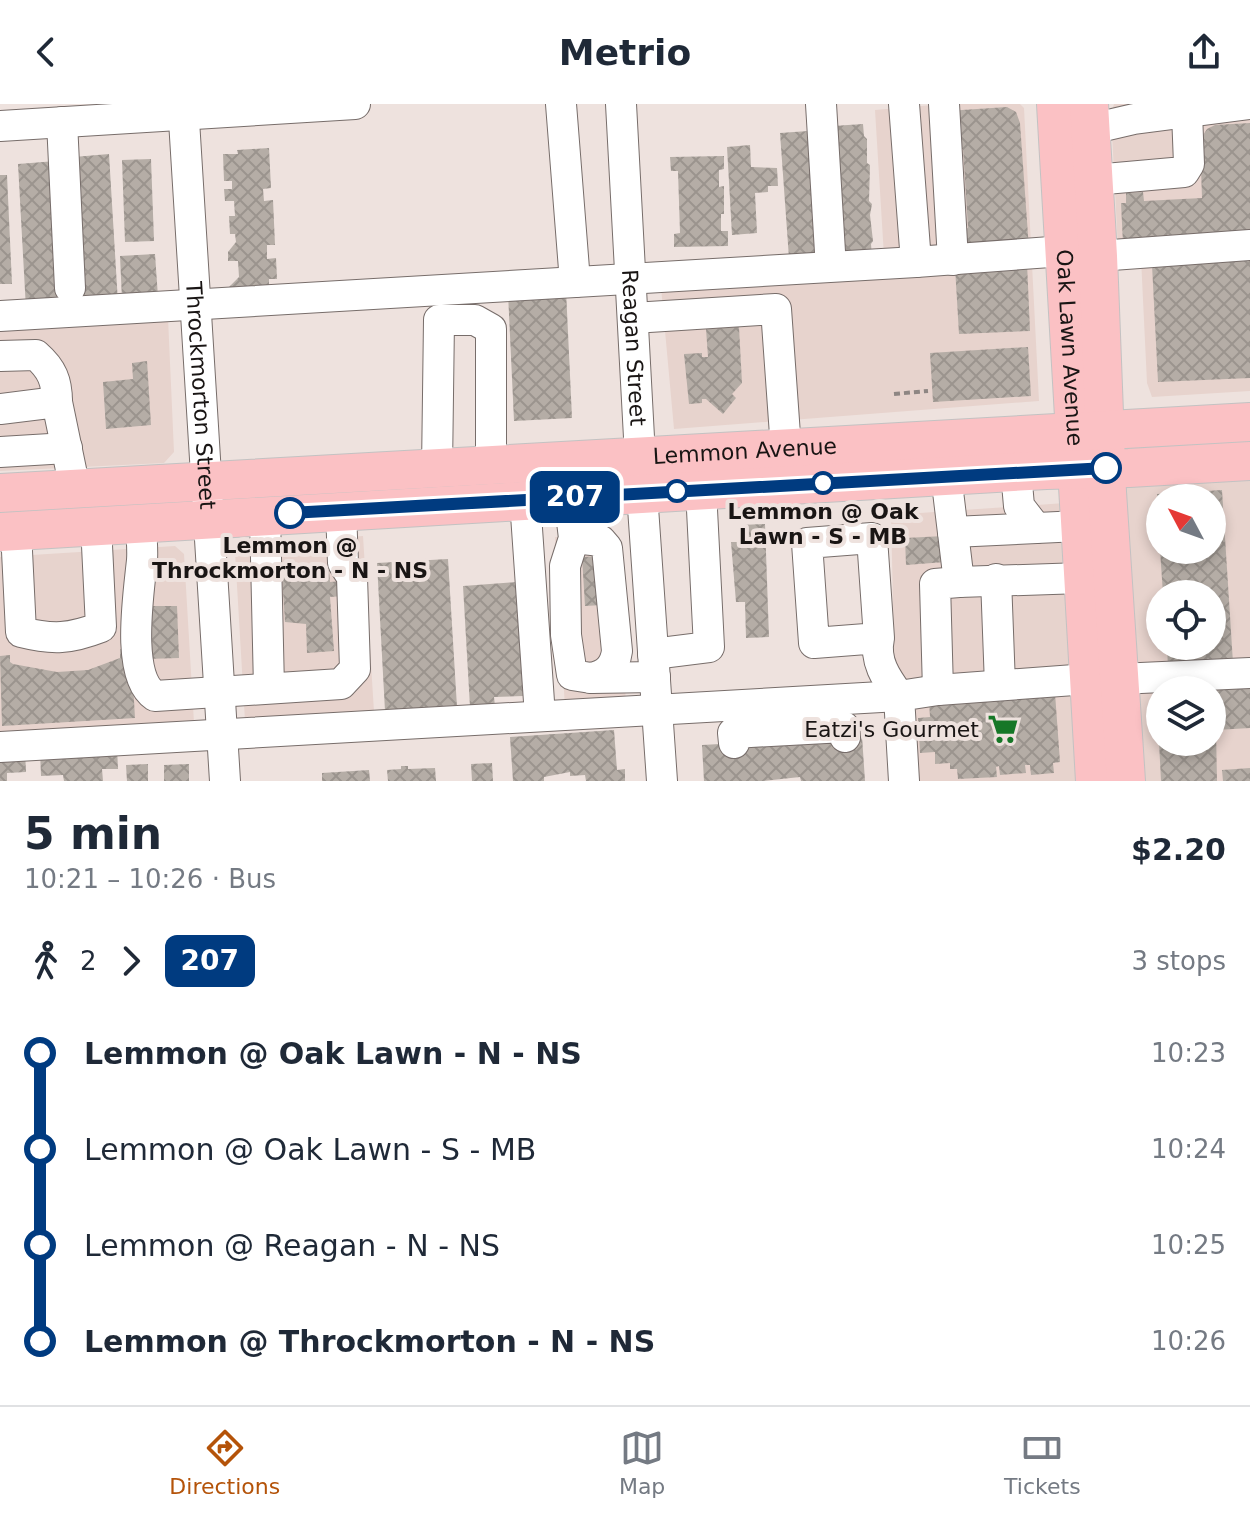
<!DOCTYPE html>
<meta charset="utf-8">
<style>
body{margin:0;font-family:"DejaVu Sans",sans-serif;background:#f2f2f3;color:#1f2937;height:100vh;display:flex;flex-direction:column;font-size:30px;white-space:nowrap}
*{box-sizing:border-box;margin:0}
p{font-size:26px;color:#747a83}
.icon{flex:none;width:44px;height:44px;fill:none;stroke:currentColor;stroke-width:2;stroke-linecap:round;stroke-linejoin:round}
.map{position:relative;height:677px;overflow:hidden}
.details{display:flex;flex-direction:column;background:#fff;flex:1}
.details>*{flex:none}
.badge{padding:0 16px;border-radius:12px;font-size:28px;line-height:52px}
.needle{width:52px;rotate:311deg}
.controls{position:absolute;left:1146px;top:380px;display:grid;gap:16px}
.controls a{display:grid;place-items:center;width:80px;height:80px;border-radius:50%;background:#fff;box-shadow:0 4px 12px #0003;font-size:40px}
.map>.badge{position:absolute;translate:-50% -50%;box-shadow:0 0 0 4px #fff}
.legs{display:flex;align-items:center;gap:12px;height:88px;padding:0 24px;font-size:26px}
.legs p{margin-inline-start:auto}
.summary{display:flex;align-items:center;justify-content:space-between;height:136px;padding:0 24px}
h1{font-size:44px;font-weight:800;line-height:60px}
ul{padding:0 24px;list-style:none}
li{display:flex;align-items:center;gap:28px;height:96px;font-size:30px}
li i{display:grid;place-items:center;width:12px;height:100%;margin:0 10px;background:currentColor}
li i::after{content:'';width:20px;height:20px;margin:-10px;border:6px solid;border-radius:50%;background:#fff}
li p{margin-inline-start:auto}
li:first-child i{background:linear-gradient(#0000 50%,currentColor 0)}
li:last-child i{background:linear-gradient(currentColor 50%,#0000 0)}
header{display:flex;justify-content:space-between;align-items:center;height:104px;padding:0 24px;background:#fff;font-size:36px;font-weight:800}
.tab-bar{display:flex;justify-content:space-around;align-items:center;height:112px;border-top:2px solid #e0e1e3;background:#fff;font-size:22px;color:#747a83}
.tab-bar a{display:grid;justify-items:center;gap:4px}
.tab-bar .on{color:#b45309}
.map>svg:first-child{display:block}
</style>
<header><svg class="icon" aria-label="back" viewBox="0 0 24 24"><path d="M15 5l-7 7 7 7"/></svg>Metrio<svg class="icon" aria-label="share" viewBox="0 0 24 24"><path d="M12 15V3M7 8l5-5 5 5M5 13v7h14v-7"/></svg></header>
<div class="map">
<svg width="1250" height="677" viewBox="0 0 1250 677">
<defs>
<pattern id="building-cross-hatch" width="8" height="8" patternUnits="userSpaceOnUse" patternTransform="scale(2)"><rect width="8" height="8" fill="#b5ada6"/><path d="M0 0l8 8M0 8l8-8" fill="none" stroke="#9b948e"/></pattern>
</defs>
<rect width="100%" height="100%" fill="#eee2de"/>
<path fill="#e7d3cd" fill-rule="evenodd" d="M945,0H1020L1024,4L1039,297L674,325L661,183L885,168L875,6Z
M1114,0H1250V135L1118,145L1111,10Z
M1250,146V287L1152,293L1147,279L1141,154Z
M168,214L174,348L164,359L0,367V222Z
M1250,372V677H1140L1123,379ZM1160,394H1212V446H1160ZM1160,490H1212V542H1160ZM1160,586H1212V638H1160Z
M1065,399L1084,677H897L891,411Z
M594,431L616,441L626,599L565,604L555,433Z
M363,432L374,608L245,617L235,448L241,441Z
M175,442L184,450L194,619L0,631V453Z"/>
<path fill="url(#building-cross-hatch)" d="M1007,3L1016,8L1020,19L1029,145L966,149L965,125L968,124L963,45L954,46L947,7Z
M1250,19V133L1123,140L1121,99H1126V89L1143,88L1144,97L1202,94L1200,36L1207,25L1215,21Z
M863,20L864,32L867,35V59L870,61L869,97L872,100L870,111L873,137L871,140L872,153L841,155L833,22Z
M808,27L817,152L789,154L780,29Z
M750,41L751,63L777,64L778,82H768V88L755,89L757,129L732,131L727,43Z
M269,44L271,84L263,85L264,97L273,96L275,141H267V155L276,154L277,175H269V191L230,187L229,183L239,173L238,157H228V148L236,138L235,130H230L229,112H235L234,97H225L224,85H232V77H224L223,50H238L237,46Z
M109,50L118,199L83,201L74,53Z
M724,52V65L719,66V83L724,82V110H721V127H728V142L674,143V130L680,129L678,67H671L670,53Z
M151,55L154,137L125,138L122,56Z
M56,57L63,195L26,205L18,60Z
M0,71H7L12,180H0Z
M155,150L158,193L122,196L120,152Z
M1250,156V274L1158,278L1152,161Z
M1027,159L1030,227L959,230L955,163Z
M566,186L572,314L514,317L508,189Z
M739,223L742,279L732,290L736,294L723,310L706,295H702V299L689,300L684,250L702,249V253H708L706,225Z
M1028,243L1031,292L933,298L930,249Z
M147,257L151,321L106,325L103,278L133,275L132,259Z
M1222,386L1233,559L1168,564L1167,542H1212V490H1163L1160,446H1212V394H1160V402H1158L1157,390Z
M765,420L769,533L746,534L745,498H736L731,438H742L741,421Z
M944,432L945,458L906,461L905,434Z
M600,452L603,501L585,502L582,453Z
M448,455L457,603L385,607L377,459Z
M329,466L330,478L342,477L343,492L330,493L334,547L307,549L306,520L285,518L282,473H293V468Z
M517,478L523,592L494,593L495,602L470,603L463,482Z
M145,502H177L179,554L146,555Z
M131,544L135,614L2,622L0,552L10,551V558L13,560L57,568L88,566L120,554V545Z
M1250,583V624L1216,626L1217,677H1161L1159,638H1212V585Z
M1160,587V620H1158L1156,588Z
M1055,589L1060,658L1053,659L1054,669L1031,671L1030,661H1025L1026,669L1000,671L999,662L996,663L997,673L958,675L957,665H950V659L935,660V648L920,649L918,614L930,613L929,597Z
M614,626L617,666L625,665V677H586L585,671L570,672V668L544,673V677H513L510,633Z
M862,632L865,677H801L800,673L763,677H704L702,641Z
M117,643L118,665H102L103,677H64L63,671L41,672L40,647Z
M25,647L26,668L7,669V677H0V649Z
M492,659L493,677H472L471,660Z
M148,660V677H127L126,661Z
M189,660V677H164V661Z
M401,662H408V665L435,664L436,677H388L387,666L401,665Z
M1250,664V677H1223L1222,666Z
M369,666L370,677H322V669Z"/>
<g fill="none" stroke-linecap="round" stroke-linejoin="round">
<g stroke="#776d6a" stroke-width="32">
<g id="minor">
<path id="s1" d="M183,0L225,677"/>
<path d="M561,0L575,178"/>
<path id="s2" d="M621,0L642,389L662,677"/>
<path d="M821,0L830,148"/>
<path d="M904,0L916,158L1064,147"/>
<path d="M944,0L953,156"/>
<path d="M62,18L70,184"/>
<path d="M0,22L355,0"/>
<path d="M1091,25L1134,15L1249,0"/>
<path d="M1094,76L1184,68L1189,60L1187,9"/>
<path d="M1098,152L1250,141"/>
<path d="M0,212L916,158"/>
<path d="M633,214L776,205L786,345"/>
<path d="M0,252L36,251C52,265 57,277 57,298"/>
<path d="M0,305L57,298L75,385"/>
<path d="M0,348L67,344"/>
<path d="M437,365L439,216H475L491,225V362"/>
<path d="M1016,368L1019,402L1036,424"/>
<path d="M946,371L959,478L1082,474"/>
<path d="M569,393L574,434L565,462L566,531L572,571L591,574L655,573"/>
<path d="M525,396L540,612"/>
<path d="M265,411L269,584"/>
<path d="M141,419C141,431 143,444 142,456C139,488 125,572 155,592L341,580L355,565L352,473L343,459L341,407"/>
<path d="M16,427L21,528C53,536 70,535 101,523L96,421"/>
<path d="M953,428L1079,422"/>
<path d="M574,434L601,437L607,444L617,547C615,562 607,571 591,574"/>
<path d="M996,475L1000,581"/>
<path d="M879,534L814,539L807,439L872,434L879,534C874,557 886,574 899,592"/>
<path d="M653,550L709,543L701,386"/>
<path d="M1119,575L1250,569"/>
<path d="M938,586L935,480L959,478"/>
<path d="M734,639L733,629L844,623L845,633"/>
<path d="M0,643L899,592"/>
<path d="M904,677L899,592L938,586L1088,575"/>
</g>
</g>
<g stroke="#c3c2c2" stroke-width="40">
<g id="major">
<path id="s3" d="M1056,0L1095,677"/>
<path d="M1089,0L1098,152L1107,388L1126,677"/>
<path id="s4" d="M0,389L1250,318"/>
<path d="M0,428L1046,366L1129,364L1250,357"/>
</g>
</g>
<path stroke="#8e8683" stroke-width="4" stroke-dasharray="6 4" stroke-linecap="butt" d="M894,290L928,287"/>
<use href="#minor" stroke="#fff" stroke-width="30"/>
<use href="#major" stroke="#fbc1c4" stroke-width="38"/>
</g>
<g fill="none" stroke-linecap="round" stroke-linejoin="round">
<g stroke="#fff" stroke-width="18">
<path id="line-1" d="M290,409L1106,364"/>
</g>
<use href="#line-1" stroke="#003b80" stroke-width="12"/>
</g>
<defs>
<g id="supermarket-bare" transform="scale(2.4)"><path d="M-6-5.5h2.5l.6 2H6L4.5 2H-2.5L-4.4-4H-6ZM-1.5 3.2a1.3 1.3 0 1 0 .1 0ZM3 3.2a1.3 1.3 0 1 0 .1 0Z" fill="#167727" stroke="#eee2de" stroke-width="2.5" paint-order="stroke"/></g>
</defs>
<g fill-rule="evenodd">
<use href="#supermarket-bare" x="1003" y="625"/>
</g>
<g fill="#fff" stroke="#003b80" stroke-width="4">
<circle cx="1106" cy="364" r="14"/>
<circle cx="823" cy="379" r="10"/>
<circle cx="677" cy="387" r="10"/>
<circle cx="290" cy="409" r="14"/>
</g>
<g text-anchor="middle" dominant-baseline="central" stroke-width="8" stroke-linejoin="round" paint-order="stroke">
<g font-size="22" fill="#191514" stroke="#eee2de">
<text stroke="none"><textPath href="#s2" startOffset="244">Reagan Street</textPath></text>
<text stroke="none"><textPath href="#s3" startOffset="244">Oak Lawn Avenue</textPath></text>
<text stroke="none"><textPath href="#s1" startOffset="292">Throckmorton Street</textPath></text>
<text stroke="none"><textPath href="#s4" startOffset="746">Lemmon Avenue</textPath></text>
</g>
<g font-size="22" font-weight="bold" fill="#191514" stroke="#eee2de">
<text x="823" y="407">Lemmon @ Oak<tspan x="823" dy="25">Lawn - S - MB</tspan></text>
<text x="290" y="441">Lemmon @<tspan x="290" dy="25">Throckmorton - N - NS</tspan></text>
</g>
<g font-size="22" fill="#191514" stroke="#eee2de" text-anchor="end">
<text x="979" y="625">Eatzi's Gourmet</text>
</g>
</g>
</svg>
<div class="controls">
<a><svg class="needle" viewBox="-14 -14 28 28"><path d="M0-13l5 13h-10z" fill="#e53935"/><path d="M0 13l5-13h-10z" fill="#747a83"/></svg></a>
<a><svg class="icon" aria-label="locate" viewBox="0 0 24 24"><circle cx="12" cy="12" r="6"/><path d="M12 2v4M12 18v4M2 12h4M18 12h4"/></svg></a>
<a><svg class="icon" aria-label="layers" viewBox="0 0 24 24"><path d="M12 4l9 5-9 5-9-5zM3 14l9 5 9-5"/></svg></a>
</div>
<b class="badge" style="left:575px;top:393px;background:#003b80;color:#fff">207</b>
</div>
<section class="details">
<div class="summary"><div><h1>5 min</h1><p>10:21 – 10:26 · Bus</p></div><b>$2.20</b></div>
<div class="legs"><svg class="icon" aria-label="walk" viewBox="0 0 24 24"><circle cx="13" cy="4" r="2"/><path d="M13 8l-2 6 4 7M11 14l-3 7M7 12l3-4h3l4 4"/></svg>2<svg class="icon" aria-label="forward" viewBox="0 0 24 24"><path d="M9 5l7 7-7 7"/></svg><b class="badge" style="background:#003b80;color:#fff">207</b><p>3 stops</p></div>
<ul>
<li><i style="color:#003b80"></i><b>Lemmon @ Oak Lawn - N - NS</b><p>10:23</p></li>
<li><i style="color:#003b80"></i><span>Lemmon @ Oak Lawn - S - MB</span><p>10:24</p></li>
<li><i style="color:#003b80"></i><span>Lemmon @ Reagan - N - NS</span><p>10:25</p></li>
<li><i style="color:#003b80"></i><b>Lemmon @ Throckmorton - N - NS</b><p>10:26</p></li>
</ul>
</section>
<nav class="tab-bar">
<a class="on"><svg class="icon" aria-label="directions" viewBox="0 0 24 24"><path d="M12 3l9 9-9 9-9-9zM9 14v-3h6M13 9l2 2-2 2"/></svg>Directions</a>
<a><svg class="icon" aria-label="map" viewBox="0 0 24 24"><path d="M3 6l6-2 6 2 6-2v14l-6 2-6-2-6 2zM9 4v14M15 6v14"/></svg>Map</a>
<a><svg class="icon" aria-label="tickets" viewBox="0 0 24 24"><path d="M3 7h18v10H3zM15 7v10"/></svg>Tickets</a>
</nav>
